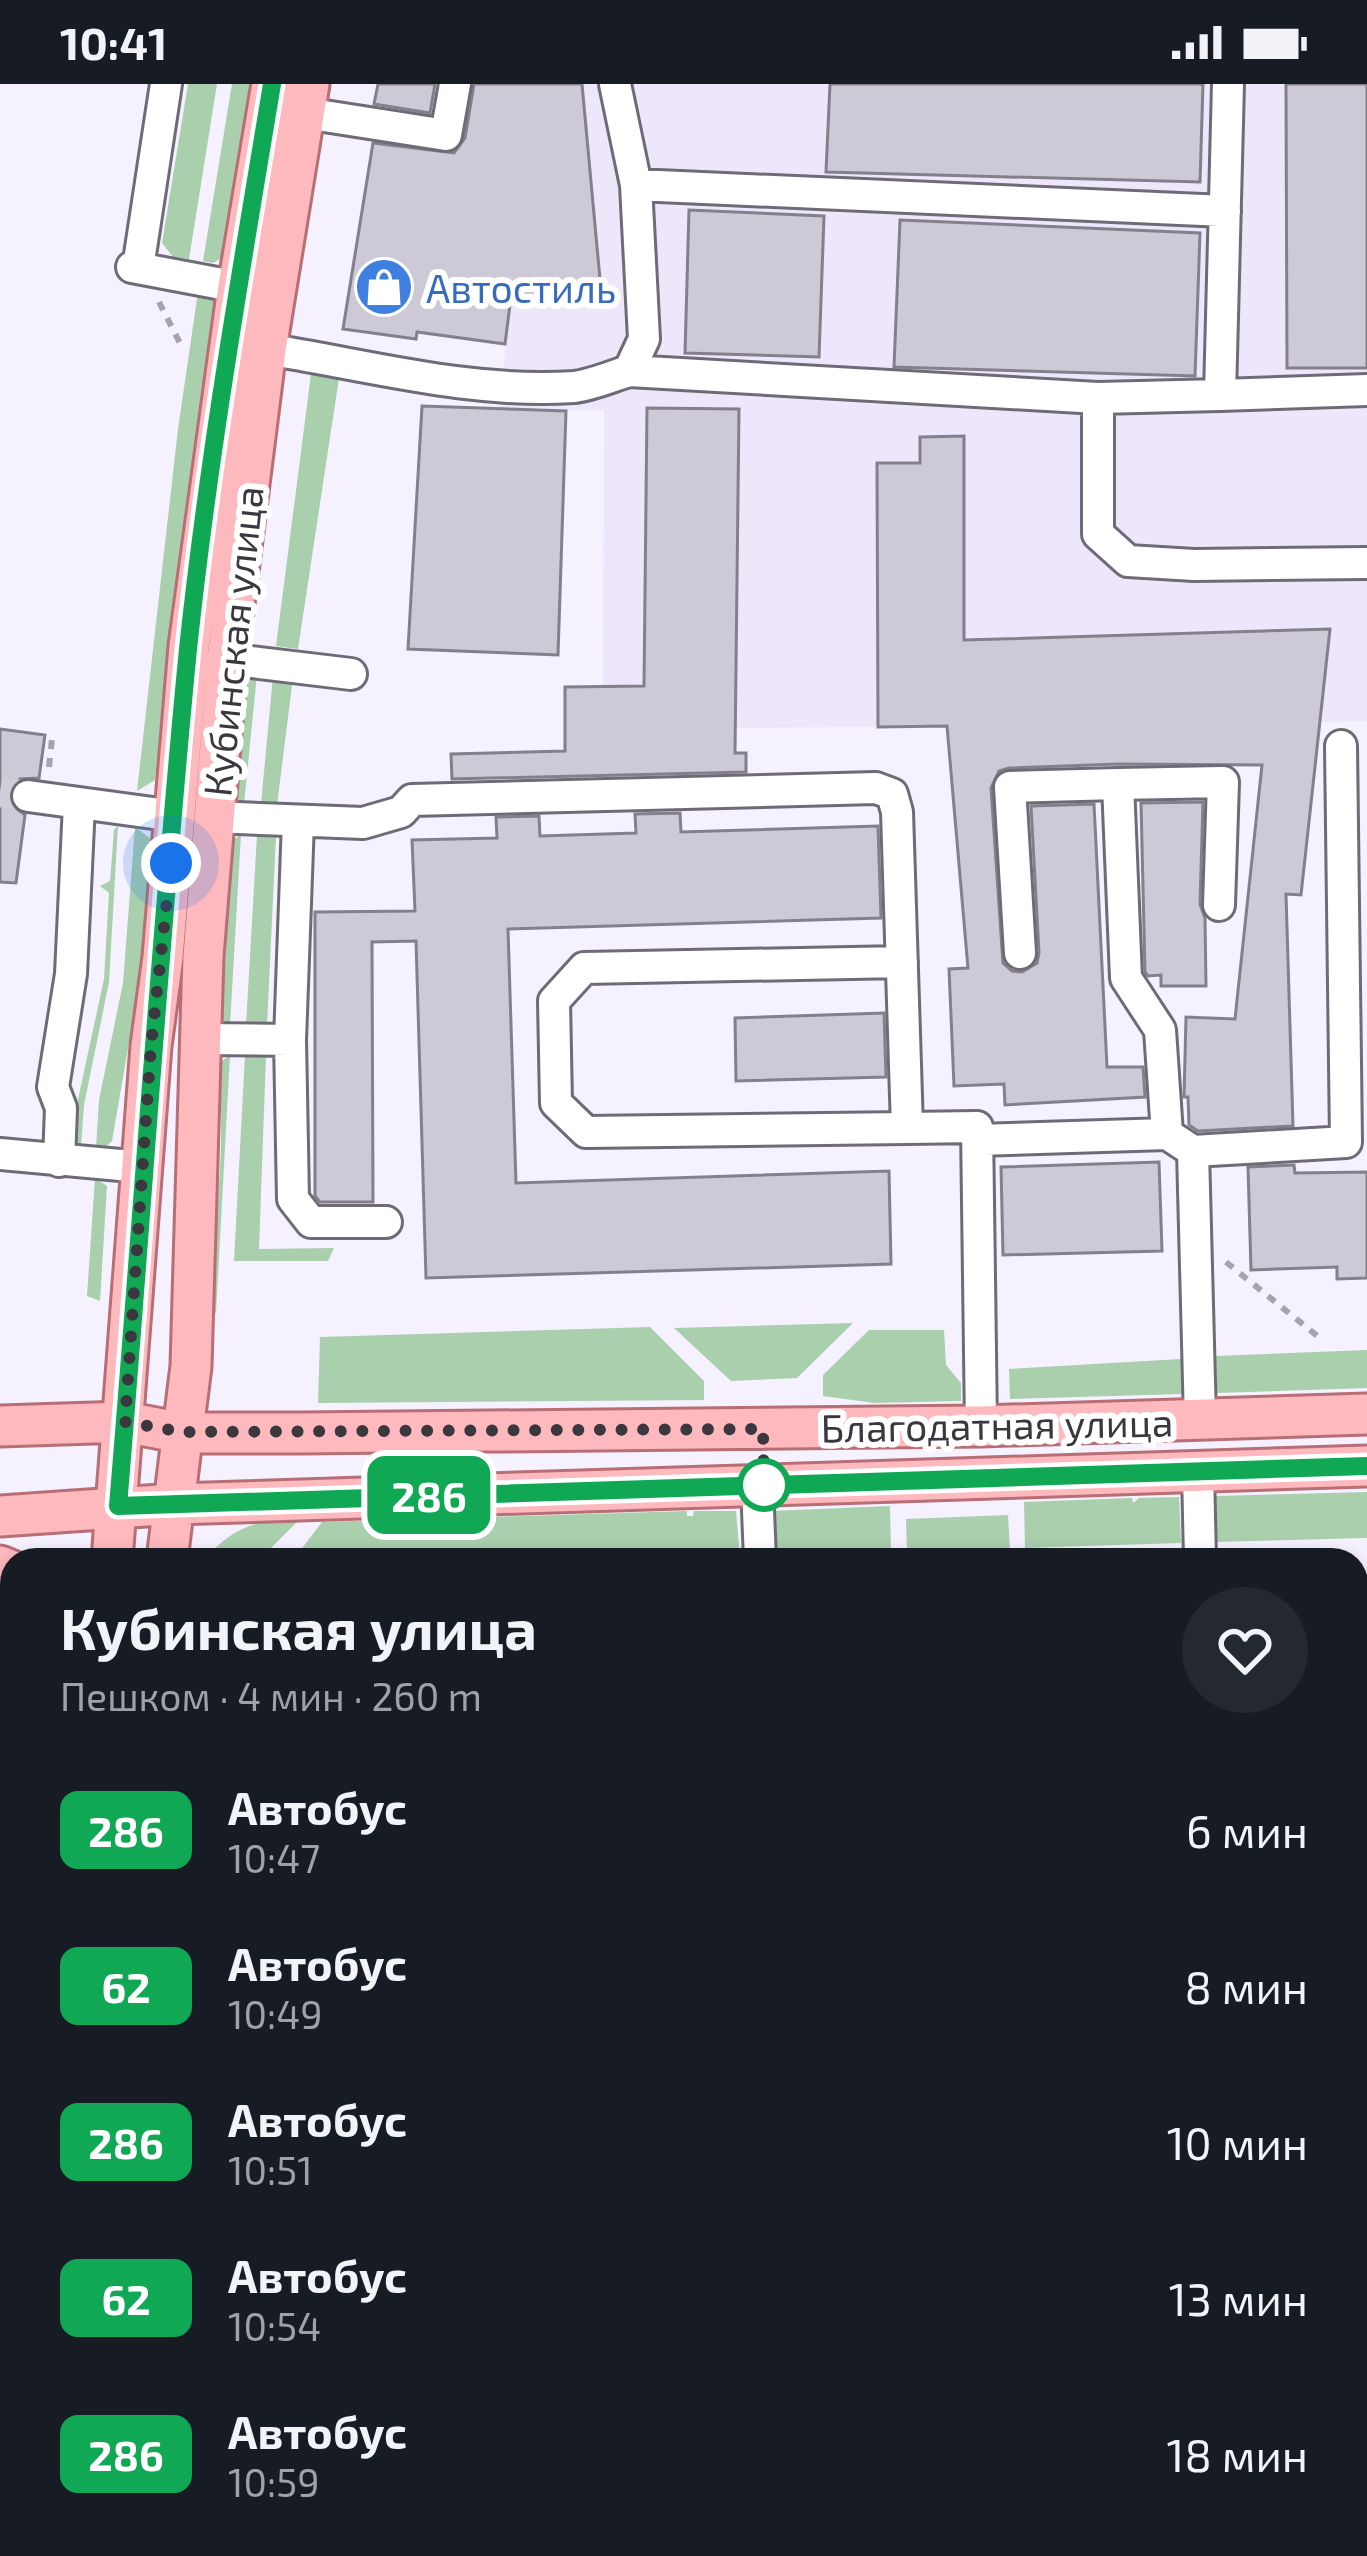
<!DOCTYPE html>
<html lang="ru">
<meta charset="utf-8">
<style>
body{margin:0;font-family:"Exo 2",sans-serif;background:#242831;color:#f1f3f6;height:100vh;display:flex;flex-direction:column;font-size:45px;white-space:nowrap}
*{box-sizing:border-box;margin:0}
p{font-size:39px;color:#9ea1a6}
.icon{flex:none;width:66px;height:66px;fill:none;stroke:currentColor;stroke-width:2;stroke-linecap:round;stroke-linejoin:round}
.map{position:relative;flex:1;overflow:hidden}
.panel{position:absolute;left:0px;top:1464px;width:1368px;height:1008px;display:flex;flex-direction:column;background:#171b24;border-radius:36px 36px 0 0;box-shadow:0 6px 18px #0003}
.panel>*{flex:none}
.badge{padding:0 24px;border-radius:18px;font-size:42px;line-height:78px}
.you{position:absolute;width:60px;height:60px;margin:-30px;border:9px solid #fff;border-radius:50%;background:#1a73e8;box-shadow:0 0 0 18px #1a73e833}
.map>.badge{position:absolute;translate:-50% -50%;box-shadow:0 0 0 6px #fff}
.round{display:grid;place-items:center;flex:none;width:126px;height:126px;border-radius:63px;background:#242831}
.summary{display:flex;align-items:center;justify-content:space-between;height:204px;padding:0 60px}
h1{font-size:57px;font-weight:700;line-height:90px}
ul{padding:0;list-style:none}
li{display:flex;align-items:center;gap:36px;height:156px;padding:0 60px}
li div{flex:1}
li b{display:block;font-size:45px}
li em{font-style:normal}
li .badge{min-width:132px;font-weight:700;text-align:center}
.status{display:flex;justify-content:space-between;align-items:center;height:84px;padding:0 60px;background:#171b24;direction:ltr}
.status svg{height:33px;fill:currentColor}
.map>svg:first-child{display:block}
</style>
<div class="status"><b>10:41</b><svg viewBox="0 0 49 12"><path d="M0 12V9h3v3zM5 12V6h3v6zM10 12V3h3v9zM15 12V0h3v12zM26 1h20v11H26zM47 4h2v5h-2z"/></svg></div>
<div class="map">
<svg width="1367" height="2472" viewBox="0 0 1367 2472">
<rect width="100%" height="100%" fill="#f5f1fe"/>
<path fill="#eee7fc" d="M582,0H1367V637L994,647L964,642L735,644L603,639L604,326L499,325L511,213L602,216Z
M0,1838L12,1840V1980L0,2056Z"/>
<path fill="#f6e7d4" d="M816,2460H1131V2472H816Z"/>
<path fill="#aacfad" d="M188,0H217L189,175L173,173L162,159Z
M232,0H251L222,174L213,179L203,177Z
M198,208L215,216L181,465L155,696L137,707L178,345Z
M311,290L339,294L298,565L276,562Z
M257,590L244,720L235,712L245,599Z
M273,592L293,594L277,721L261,720Z
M118,741L109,898L84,1021L81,1063L75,1058L77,1020L104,895L109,809L100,802L110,797L114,746Z
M135,743L151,755L139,901L112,1057L104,1064H96L99,1016L123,899Z
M241,750L230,941L221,935L231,758Z
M257,751L276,752L267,941H246Z
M230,971L216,1229H212L221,1064V978Z
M245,971H266L259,1165L334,1164L328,1177H234Z
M95,1094L107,1102L100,1217L87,1212Z
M853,1239L797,1294L731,1297L674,1244Z
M650,1243L704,1297V1316L318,1319L320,1253Z
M869,1246H944L946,1281L961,1299V1317L874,1319L823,1312V1291Z
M1367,1266V1304L1217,1309L1216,1272Z
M1181,1275L1182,1310L1010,1315L1009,1285Z
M1367,1408V1454L1215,1458L1214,1412Z
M1179,1413L1181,1459L1025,1464L1024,1418L1132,1414L1133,1419L1139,1414Z
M890,1422L891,1468L772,1471L771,1427Z
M687,1427V1432H693L694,1427H736L740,1473L293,1476L322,1438Z
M1008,1431L1010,1466L907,1468L906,1435Z
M269,1437H298L259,1476H204C223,1454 240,1442 269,1437Z
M45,2460H91L89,2472H33Z
M882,2460H1023V2472H882Z"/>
<path fill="#cdc9d6" stroke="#837f8b" stroke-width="3" d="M378,0H435L430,29L374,20Z
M474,0H582L602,217L511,213L505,260L417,248L416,255L343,245L373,59L454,69L465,54Z
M830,0H1203L1200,98L826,88Z
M1286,0H1367V284H1287Z
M689,126L824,132L819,273L685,269Z
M900,136L1200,149L1195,292L894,283Z
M422,322L566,327L558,571L408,565Z
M647,324L739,325L735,669H746V688L452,695L451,670L565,667V603L644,602Z
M964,352V556L1330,545L1301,811L1286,810L1293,1042L1198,1047L1189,1041L1188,1013H1184L1186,933L1235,935L1262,681L1118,680L1009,684L999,687L991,704L1003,879L1012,887L1022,888L1037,879L1039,869L1031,722L1094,720L1107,983H1143L1145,1013L1005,1021L1004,1000L954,1002L949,885L968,884L947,642L878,643L877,379H920V353Z
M0,645L45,651L39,694L20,695L9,708L11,720L25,731L16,799L0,798Z
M1203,718L1200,820L1205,834L1206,902H1161V891L1148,892L1145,888L1141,719Z
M680,729L681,748L878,742L881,834L508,845L516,1099L889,1087L891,1180L426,1194L416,857L372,858L373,1118H320L315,1112V828L415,827L412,756L497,754L496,733L539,732L540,752L636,749L635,730Z
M884,929L886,993L736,997L735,934Z
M1159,1078L1162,1167L1003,1171L1001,1083Z
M1294,1081L1295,1089L1367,1088V1194L1337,1195V1183L1251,1186L1248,1083Z"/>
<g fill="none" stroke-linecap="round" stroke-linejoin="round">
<path stroke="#d0ccd8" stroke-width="30" stroke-dasharray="30 15" stroke-linecap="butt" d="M0,708L28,712"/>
<g stroke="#6e6b76" stroke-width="36">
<path id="minor" d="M1228,0L1220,311L1367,306
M305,29L446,51L455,0
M636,101L1225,127
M132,183L238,203
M138,184L166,0
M266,265C367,281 471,310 574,303C592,301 612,292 629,287L644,255L636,101L615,0
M629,287L1098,314
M1220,311L1098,314V450L1128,477L1194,481L1367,479
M227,575L351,590
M1118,700L1223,698L1219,821
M28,712L175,732
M212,733L363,739L401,728L412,716L876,704L892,710L897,728L907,1044L977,1043L981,1342
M298,737L290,956L293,1115L311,1138H386
M1020,869L1010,703L1118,700L1126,894L1160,946L1167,1050
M902,878L584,884L554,917L556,1019L586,1048L907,1044
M200,955L290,956
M977,1056L1167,1050L1193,1067L1346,1058L1341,662
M1193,1067L1200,1336
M0,1070L142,1083
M59,1077L61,1024L53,1003L71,890L79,720
M1198,1387L1200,1476
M757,1401L760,1476
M1356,2287H1367
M349,2460L356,2472"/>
</g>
<g stroke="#b86e75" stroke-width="45">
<path id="major" d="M0,1342L125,1338L182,1349H302L981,1342L1367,1330
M0,1432L175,1420L1367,1382
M112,1476L151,962L163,873L189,562L238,203L272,0
M167,1476L191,1282L203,872L227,575L266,265L309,0
M0,1482L12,1487
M0,2307L12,2225
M10,2472L12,2460"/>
</g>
<path stroke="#a6a3ad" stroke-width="6" stroke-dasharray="9 9" stroke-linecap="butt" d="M159,218L182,263
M49,683L52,655
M1226,1178L1321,1255
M1241,1469L1254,1476
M1356,1529L1367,1535
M1356,2016H1367
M1356,2130L1367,2138
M1356,2185L1367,2178
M127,2460V2472
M224,2460L228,2472
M794,2472V2460
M1145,2472V2460"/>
<use href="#minor" stroke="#fff" stroke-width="30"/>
<use href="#major" stroke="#fdb9be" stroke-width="39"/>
</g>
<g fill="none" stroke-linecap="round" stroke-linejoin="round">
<g stroke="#fff" stroke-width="27">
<path id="line" d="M272,0C241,187 208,376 188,565C160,850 142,1136 118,1422L1367,1382"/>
</g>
<use href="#line" stroke="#10a855" stroke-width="18"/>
<path stroke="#3a383e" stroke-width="12" stroke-dasharray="0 21.6" d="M171,779L151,962L125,1338L182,1348L763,1345L764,1401"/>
</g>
<defs>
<g id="shop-disc" transform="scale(3)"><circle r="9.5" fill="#3f7fe0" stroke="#fff"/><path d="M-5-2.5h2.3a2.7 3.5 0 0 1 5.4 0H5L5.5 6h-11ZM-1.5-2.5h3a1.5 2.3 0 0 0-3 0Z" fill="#fff"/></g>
</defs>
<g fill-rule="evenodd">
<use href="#shop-disc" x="384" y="203"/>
</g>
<circle fill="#fff" stroke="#10a855" stroke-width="6" cx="764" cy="1401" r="24"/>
<g text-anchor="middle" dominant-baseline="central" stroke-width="12" stroke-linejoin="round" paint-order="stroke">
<g font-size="39" fill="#366cbe" stroke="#fff" text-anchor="start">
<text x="426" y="203">Автостиль</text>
</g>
<g font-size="39" fill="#3a383e" stroke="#fff">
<text transform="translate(232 557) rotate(-84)">Кубинская улица</text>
<text transform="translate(997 1340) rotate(-1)">Благодатная улица</text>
</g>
</g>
</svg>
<div class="you" style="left:171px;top:779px"></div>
<b class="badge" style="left:429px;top:1411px;background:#10a855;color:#fff">286</b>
<section class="panel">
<div class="summary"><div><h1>Кубинская улица</h1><p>Пешком · 4 мин · 260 m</p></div><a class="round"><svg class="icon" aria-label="heart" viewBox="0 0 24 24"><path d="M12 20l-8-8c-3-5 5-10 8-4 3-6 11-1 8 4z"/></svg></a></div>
<ul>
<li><span class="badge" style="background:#10a855;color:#fff">286</span><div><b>Автобус</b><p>10:47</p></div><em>6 мин</em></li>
<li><span class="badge" style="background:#10a855;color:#fff">62</span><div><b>Автобус</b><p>10:49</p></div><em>8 мин</em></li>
<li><span class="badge" style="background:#10a855;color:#fff">286</span><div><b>Автобус</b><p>10:51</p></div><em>10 мин</em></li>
<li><span class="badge" style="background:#10a855;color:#fff">62</span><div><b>Автобус</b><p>10:54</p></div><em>13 мин</em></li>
<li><span class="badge" style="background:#10a855;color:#fff">286</span><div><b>Автобус</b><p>10:59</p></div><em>18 мин</em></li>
</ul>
</section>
</div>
